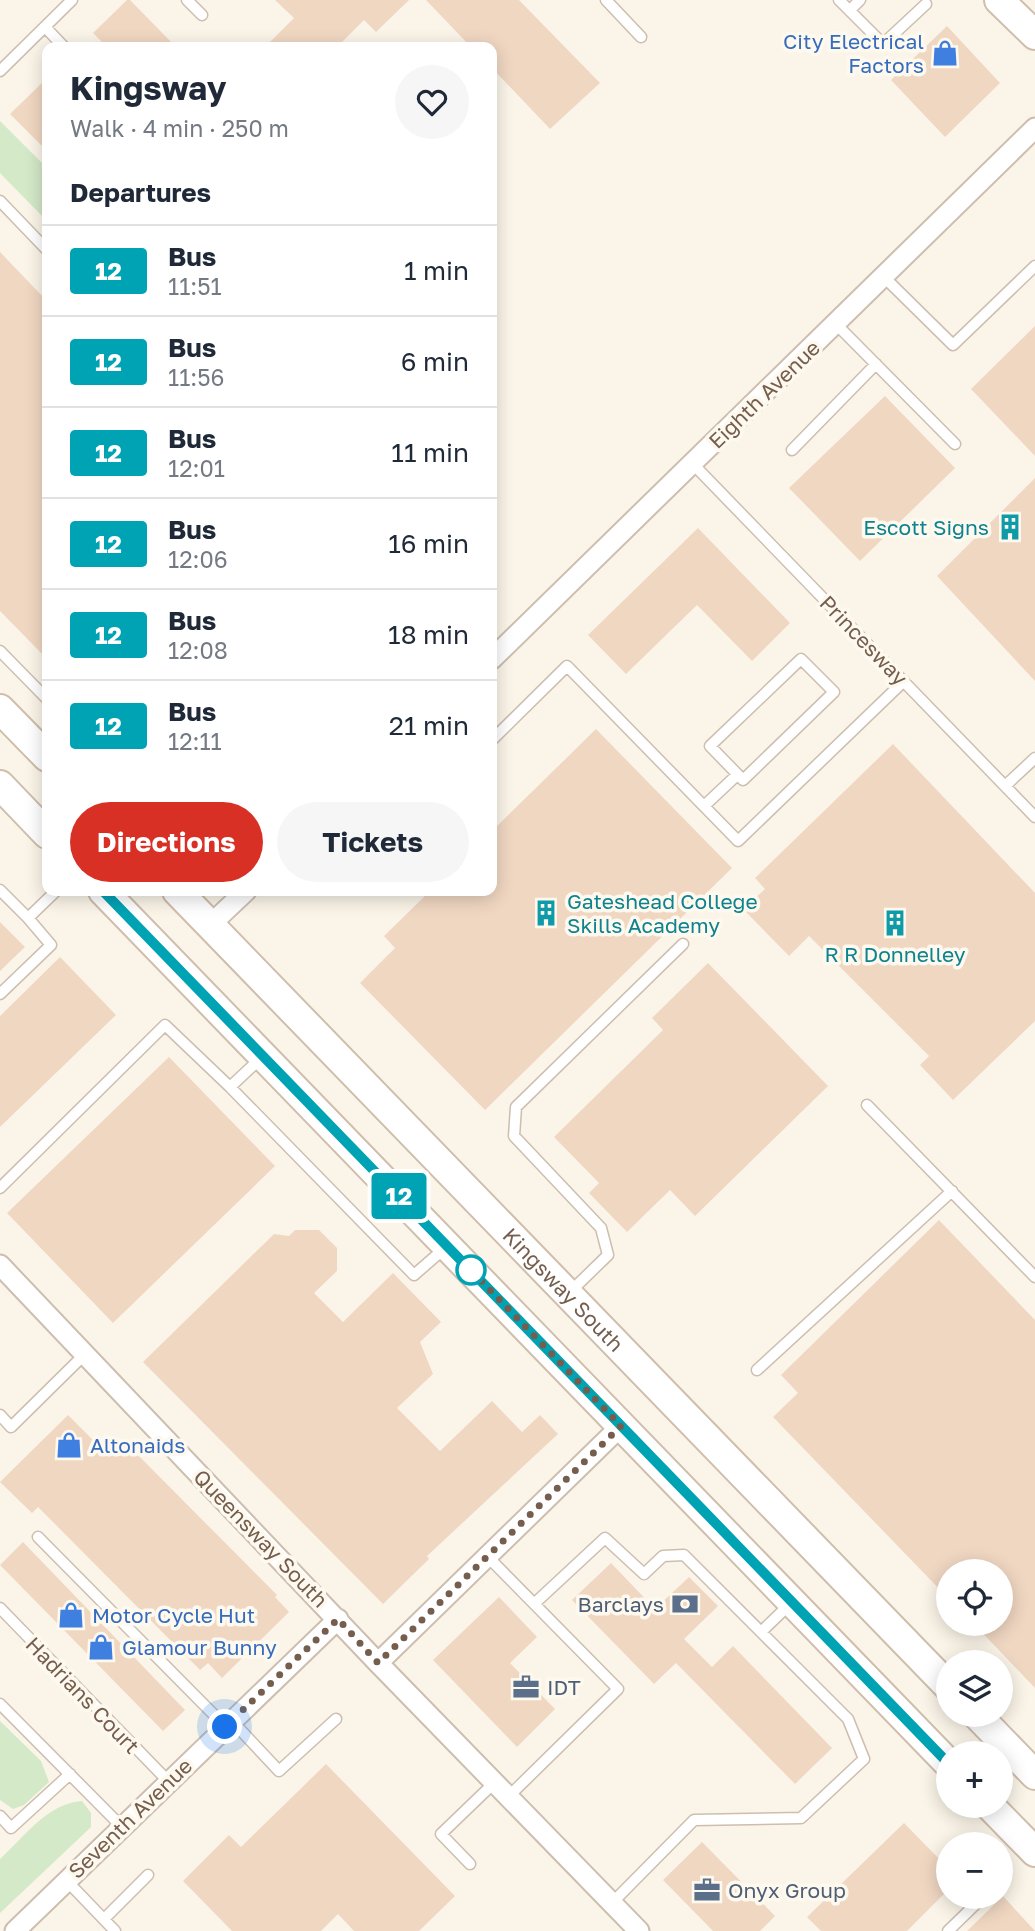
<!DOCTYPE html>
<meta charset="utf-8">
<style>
body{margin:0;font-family:"Golos Text",sans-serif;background:#f6f6f7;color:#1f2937;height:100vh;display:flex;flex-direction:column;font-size:26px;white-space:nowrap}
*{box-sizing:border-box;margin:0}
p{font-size:23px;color:#747a83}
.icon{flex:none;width:38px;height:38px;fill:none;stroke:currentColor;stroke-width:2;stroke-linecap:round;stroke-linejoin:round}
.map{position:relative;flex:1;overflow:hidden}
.panel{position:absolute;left:42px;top:42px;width:455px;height:854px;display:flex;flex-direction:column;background:#fff;border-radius:14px;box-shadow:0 4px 18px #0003}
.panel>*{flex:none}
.badge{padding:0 14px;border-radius:5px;font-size:24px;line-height:46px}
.controls{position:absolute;left:936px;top:1559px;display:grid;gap:14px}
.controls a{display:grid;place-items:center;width:77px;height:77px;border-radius:50%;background:#fff;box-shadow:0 4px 18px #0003;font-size:35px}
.you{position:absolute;width:35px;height:35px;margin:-18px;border:5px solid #fff;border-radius:50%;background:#1a73e8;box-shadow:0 0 0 10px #1a73e833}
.map>.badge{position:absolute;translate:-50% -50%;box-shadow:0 0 0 4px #fff}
h2{padding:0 28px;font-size:26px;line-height:63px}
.round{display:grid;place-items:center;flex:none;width:74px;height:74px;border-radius:37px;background:#f6f6f7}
.summary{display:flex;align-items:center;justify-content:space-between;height:119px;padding:0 28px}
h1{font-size:33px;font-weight:700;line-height:52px}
.action{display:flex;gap:14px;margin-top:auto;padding:14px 28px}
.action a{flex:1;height:80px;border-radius:42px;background:#d93025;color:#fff;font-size:28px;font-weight:700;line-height:80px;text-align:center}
.action a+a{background:#f6f6f7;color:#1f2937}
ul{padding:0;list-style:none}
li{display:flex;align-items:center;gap:21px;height:91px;padding:0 28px;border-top:2px solid #e0e1e3}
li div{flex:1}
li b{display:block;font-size:26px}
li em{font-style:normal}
li .badge{min-width:77px;font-weight:700;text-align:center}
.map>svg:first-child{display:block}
</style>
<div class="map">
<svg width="1035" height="1931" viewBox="0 0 1035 1931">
<rect width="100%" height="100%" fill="#fbf5e9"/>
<path fill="#d3e9c7" d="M0,121L47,168V221L0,173Z
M0,1721L41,1761L49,1782L24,1805L13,1809L0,1800Z
M82,1801L91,1813V1827L0,1913V1859C24,1837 48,1803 82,1801Z"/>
<path fill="#f0d7c2" d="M127,0H130L176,47H107L93,33Z
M275,0H409L376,32L364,20L337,47H265L294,18Z
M426,0H519L600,83L550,129L492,68V47H471Z
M947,26L1000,83L945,137L891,80Z
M47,78V151L10,114Z
M0,252L47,301V659L0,611Z
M1035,326V456L971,389Z
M885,396L955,468L860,561L789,488Z
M1035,478V681L937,576Z
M698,528L790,623L752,661L697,605L626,674L588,635Z
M596,729L732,868L485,1110L360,983L395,948L384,936L430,891H492V831Z
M893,744L1035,893V1021L953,1100L920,1065L929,1056L809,936L789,956L743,909L765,889L755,878Z
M0,922L25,947L0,971Z
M60,957L116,1015L0,1127V1016Z
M708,963L828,1086L695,1216L670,1190L627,1232L589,1193L599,1183L554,1137L663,1030L652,1018Z
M169,1057L275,1166L113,1323L7,1213Z
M939,1220L1035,1320V1688L974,1624H1001V1572H948V1598L773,1417L798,1393L781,1375Z
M295,1230H319L337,1248V1271L314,1293L343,1322L393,1273L441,1322L420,1342L433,1374L397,1408L440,1451L492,1401L522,1432L540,1415L558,1434L427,1556L429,1559L383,1604L143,1362L274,1234L289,1236Z
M68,1415L107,1454L122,1439L277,1595L275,1597L289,1612L222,1678L208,1663L200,1670L38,1507L32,1513L0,1482Z
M23,1542L185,1710L163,1731L0,1565Z
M611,1563L655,1609L689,1577L718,1606L684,1639L712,1667L733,1646L832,1748L795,1784L676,1663L654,1684L572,1600Z
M499,1597L537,1637L510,1663L555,1709L517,1747L433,1660Z
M326,1764L455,1896L419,1931H354L338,1914L321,1931H232L183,1881L229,1835L241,1847Z
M904,1823L948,1868V1890L907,1931H821L807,1917Z
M702,1842L775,1916L760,1931H713L663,1880Z
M1003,1896L1035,1931H967Z"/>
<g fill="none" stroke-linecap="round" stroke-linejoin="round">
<g stroke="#cdbeaf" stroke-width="13">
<path id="lane" d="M187,0L202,15
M606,0L641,37
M839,0L883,44L926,4
M850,10L860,0
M45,27L64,47
M0,71L72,0
M0,201L47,250
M884,277L953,345L1035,266
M836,324L955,444
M792,450L876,364
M693,464L1035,817
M0,651L47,699
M801,659L834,692L743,780L710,746Z
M492,740L567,666L738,841L904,681
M1005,786L1035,758
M704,806L737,775
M0,890L28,918L56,891
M0,994L51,945L28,918
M261,1058L230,1087L414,1275L445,1248
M867,1105L1035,1277
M0,1188L165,1025L230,1087
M571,1291L608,1255L601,1228L514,1136L516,1107L683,944
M757,1370L952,1191
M0,1415L11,1427L85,1354
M38,1537L225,1726
M488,1557L618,1689L508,1797
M535,1603L605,1538L644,1574L663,1556L684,1555L761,1632L791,1603
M0,1608L168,1781
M0,1704L121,1826
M232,1721L279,1771L336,1719
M0,1816L11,1828L70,1774
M470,1864L441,1834L494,1783
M66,1880L115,1931
M612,1903L694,1820L801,1818L864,1759L848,1719L761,1632
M104,1919L148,1875
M948,1931L983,1897"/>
</g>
<g stroke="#cdbeaf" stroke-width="23">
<path id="street" d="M492,659L1035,128
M210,925L246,891
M0,1265L378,1663L639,1931
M378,1663L621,1426
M15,1931L338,1619"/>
</g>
<g stroke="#d0beac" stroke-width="32">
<g id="secondary">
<path d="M999,0L1035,35"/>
<path d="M0,709L47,757"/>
<path d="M0,785L47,834"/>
<path d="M103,891L948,1763"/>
<path id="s1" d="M177,891L948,1686"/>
<path d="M977,1715L1035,1775"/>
<path d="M990,1806L1035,1852"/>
</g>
</g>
<use href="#lane" stroke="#fff" stroke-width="10"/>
<use href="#street" stroke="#fff" stroke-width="19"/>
<use href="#secondary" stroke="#fff" stroke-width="28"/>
</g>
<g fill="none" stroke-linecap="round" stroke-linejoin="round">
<g stroke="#fff" stroke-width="16">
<path id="line" d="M103,891L948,1763"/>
</g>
<use href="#line" stroke="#00a3b4" stroke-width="10"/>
<path stroke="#755e4d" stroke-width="7" stroke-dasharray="0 12.6" d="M225,1727L338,1619L378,1663L621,1426L467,1266L471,1270"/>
</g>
<defs>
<g id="shop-bare" transform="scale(2.1)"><path d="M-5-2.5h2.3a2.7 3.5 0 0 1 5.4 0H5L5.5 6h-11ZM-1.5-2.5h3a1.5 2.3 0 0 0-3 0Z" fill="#3f7fe0" stroke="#fef9ef" stroke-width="2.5" paint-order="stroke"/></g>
<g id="building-bare" transform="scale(2.1)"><path d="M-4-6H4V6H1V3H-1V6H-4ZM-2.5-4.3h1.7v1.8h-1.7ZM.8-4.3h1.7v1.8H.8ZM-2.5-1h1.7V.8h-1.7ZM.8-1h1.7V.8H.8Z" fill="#0f9aa8" stroke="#fef9ef" stroke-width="2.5" paint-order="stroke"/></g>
<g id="bank-bare" transform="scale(2.1)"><path d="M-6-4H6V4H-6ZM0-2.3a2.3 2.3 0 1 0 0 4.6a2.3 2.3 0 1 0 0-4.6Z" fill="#5c6f8a" stroke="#fef9ef" stroke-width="2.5" paint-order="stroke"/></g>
<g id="office-bare" transform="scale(2.1)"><path d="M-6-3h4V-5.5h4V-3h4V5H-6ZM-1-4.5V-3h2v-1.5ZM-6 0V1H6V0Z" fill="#5c6f8a" stroke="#fef9ef" stroke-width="2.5" paint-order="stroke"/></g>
</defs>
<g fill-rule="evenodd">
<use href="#shop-bare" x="945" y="53"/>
<use href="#building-bare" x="1010" y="527"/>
<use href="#building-bare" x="546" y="913"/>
<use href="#building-bare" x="895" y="923"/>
<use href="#shop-bare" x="69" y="1445"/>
<use href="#bank-bare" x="685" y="1604"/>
<use href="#shop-bare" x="71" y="1615"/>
<use href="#shop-bare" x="101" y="1647"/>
<use href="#office-bare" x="526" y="1687"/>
<use href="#office-bare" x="707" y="1890"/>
</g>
<circle fill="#fff" stroke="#00a3b4" stroke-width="3.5" cx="471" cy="1270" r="14"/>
<g text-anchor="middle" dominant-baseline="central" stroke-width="7" stroke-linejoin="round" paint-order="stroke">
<g font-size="21" fill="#366cbe" stroke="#fef9ef" text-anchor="start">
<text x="924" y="41" text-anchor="end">City Electrical<tspan x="924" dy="24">Factors</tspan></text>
<text x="90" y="1445">Altonaids</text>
<text x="92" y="1615">Motor Cycle Hut</text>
<text x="122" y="1647">Glamour Bunny</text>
</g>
<g font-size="21" fill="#755e4d" stroke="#fef9ef">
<text transform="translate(764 394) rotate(-44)">Eighth Avenue</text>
<text transform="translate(864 640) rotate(46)">Princesway</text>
<text stroke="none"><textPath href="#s1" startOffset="555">Kingsway South</textPath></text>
<text transform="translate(261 1538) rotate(46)">Queensway South</text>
<text transform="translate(83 1695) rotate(46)">Hadrians Court</text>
<text transform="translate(130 1818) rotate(-44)">Seventh Avenue</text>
</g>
<g font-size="21" fill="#0d838f" stroke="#fef9ef" text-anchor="end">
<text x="989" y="527">Escott Signs</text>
<text x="567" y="901" text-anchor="start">Gateshead College<tspan x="567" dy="24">Skills Academy</tspan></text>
<text x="895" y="954" text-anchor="middle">R R Donnelley</text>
</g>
<g font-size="21" fill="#4e5e75" stroke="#fef9ef" text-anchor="start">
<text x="664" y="1604" text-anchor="end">Barclays</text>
<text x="547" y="1687">IDT</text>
<text x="728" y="1890">Onyx Group</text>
</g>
</g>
</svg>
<div class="controls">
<a><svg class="icon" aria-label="locate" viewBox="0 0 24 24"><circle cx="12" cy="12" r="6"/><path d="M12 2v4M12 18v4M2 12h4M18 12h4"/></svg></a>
<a><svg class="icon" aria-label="layers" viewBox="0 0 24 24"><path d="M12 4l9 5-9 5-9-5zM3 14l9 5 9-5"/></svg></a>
<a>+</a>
<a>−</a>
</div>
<div class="you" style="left:225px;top:1727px"></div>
<b class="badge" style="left:399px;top:1196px;background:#00a3b4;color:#fff">12</b>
<section class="panel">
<div class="summary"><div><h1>Kingsway</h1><p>Walk · 4 min · 250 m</p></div><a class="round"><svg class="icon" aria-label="heart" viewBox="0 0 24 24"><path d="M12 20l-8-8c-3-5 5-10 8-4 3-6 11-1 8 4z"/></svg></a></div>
<h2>Departures</h2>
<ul>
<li><span class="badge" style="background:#00a3b4;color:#fff">12</span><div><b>Bus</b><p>11:51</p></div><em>1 min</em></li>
<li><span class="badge" style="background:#00a3b4;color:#fff">12</span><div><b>Bus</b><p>11:56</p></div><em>6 min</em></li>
<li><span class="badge" style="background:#00a3b4;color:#fff">12</span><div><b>Bus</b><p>12:01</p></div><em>11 min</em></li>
<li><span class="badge" style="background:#00a3b4;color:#fff">12</span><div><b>Bus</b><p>12:06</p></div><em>16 min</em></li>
<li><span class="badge" style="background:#00a3b4;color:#fff">12</span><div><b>Bus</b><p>12:08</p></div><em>18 min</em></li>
<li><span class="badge" style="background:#00a3b4;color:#fff">12</span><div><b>Bus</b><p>12:11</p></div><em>21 min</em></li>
</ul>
<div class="action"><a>Directions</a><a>Tickets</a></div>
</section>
</div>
